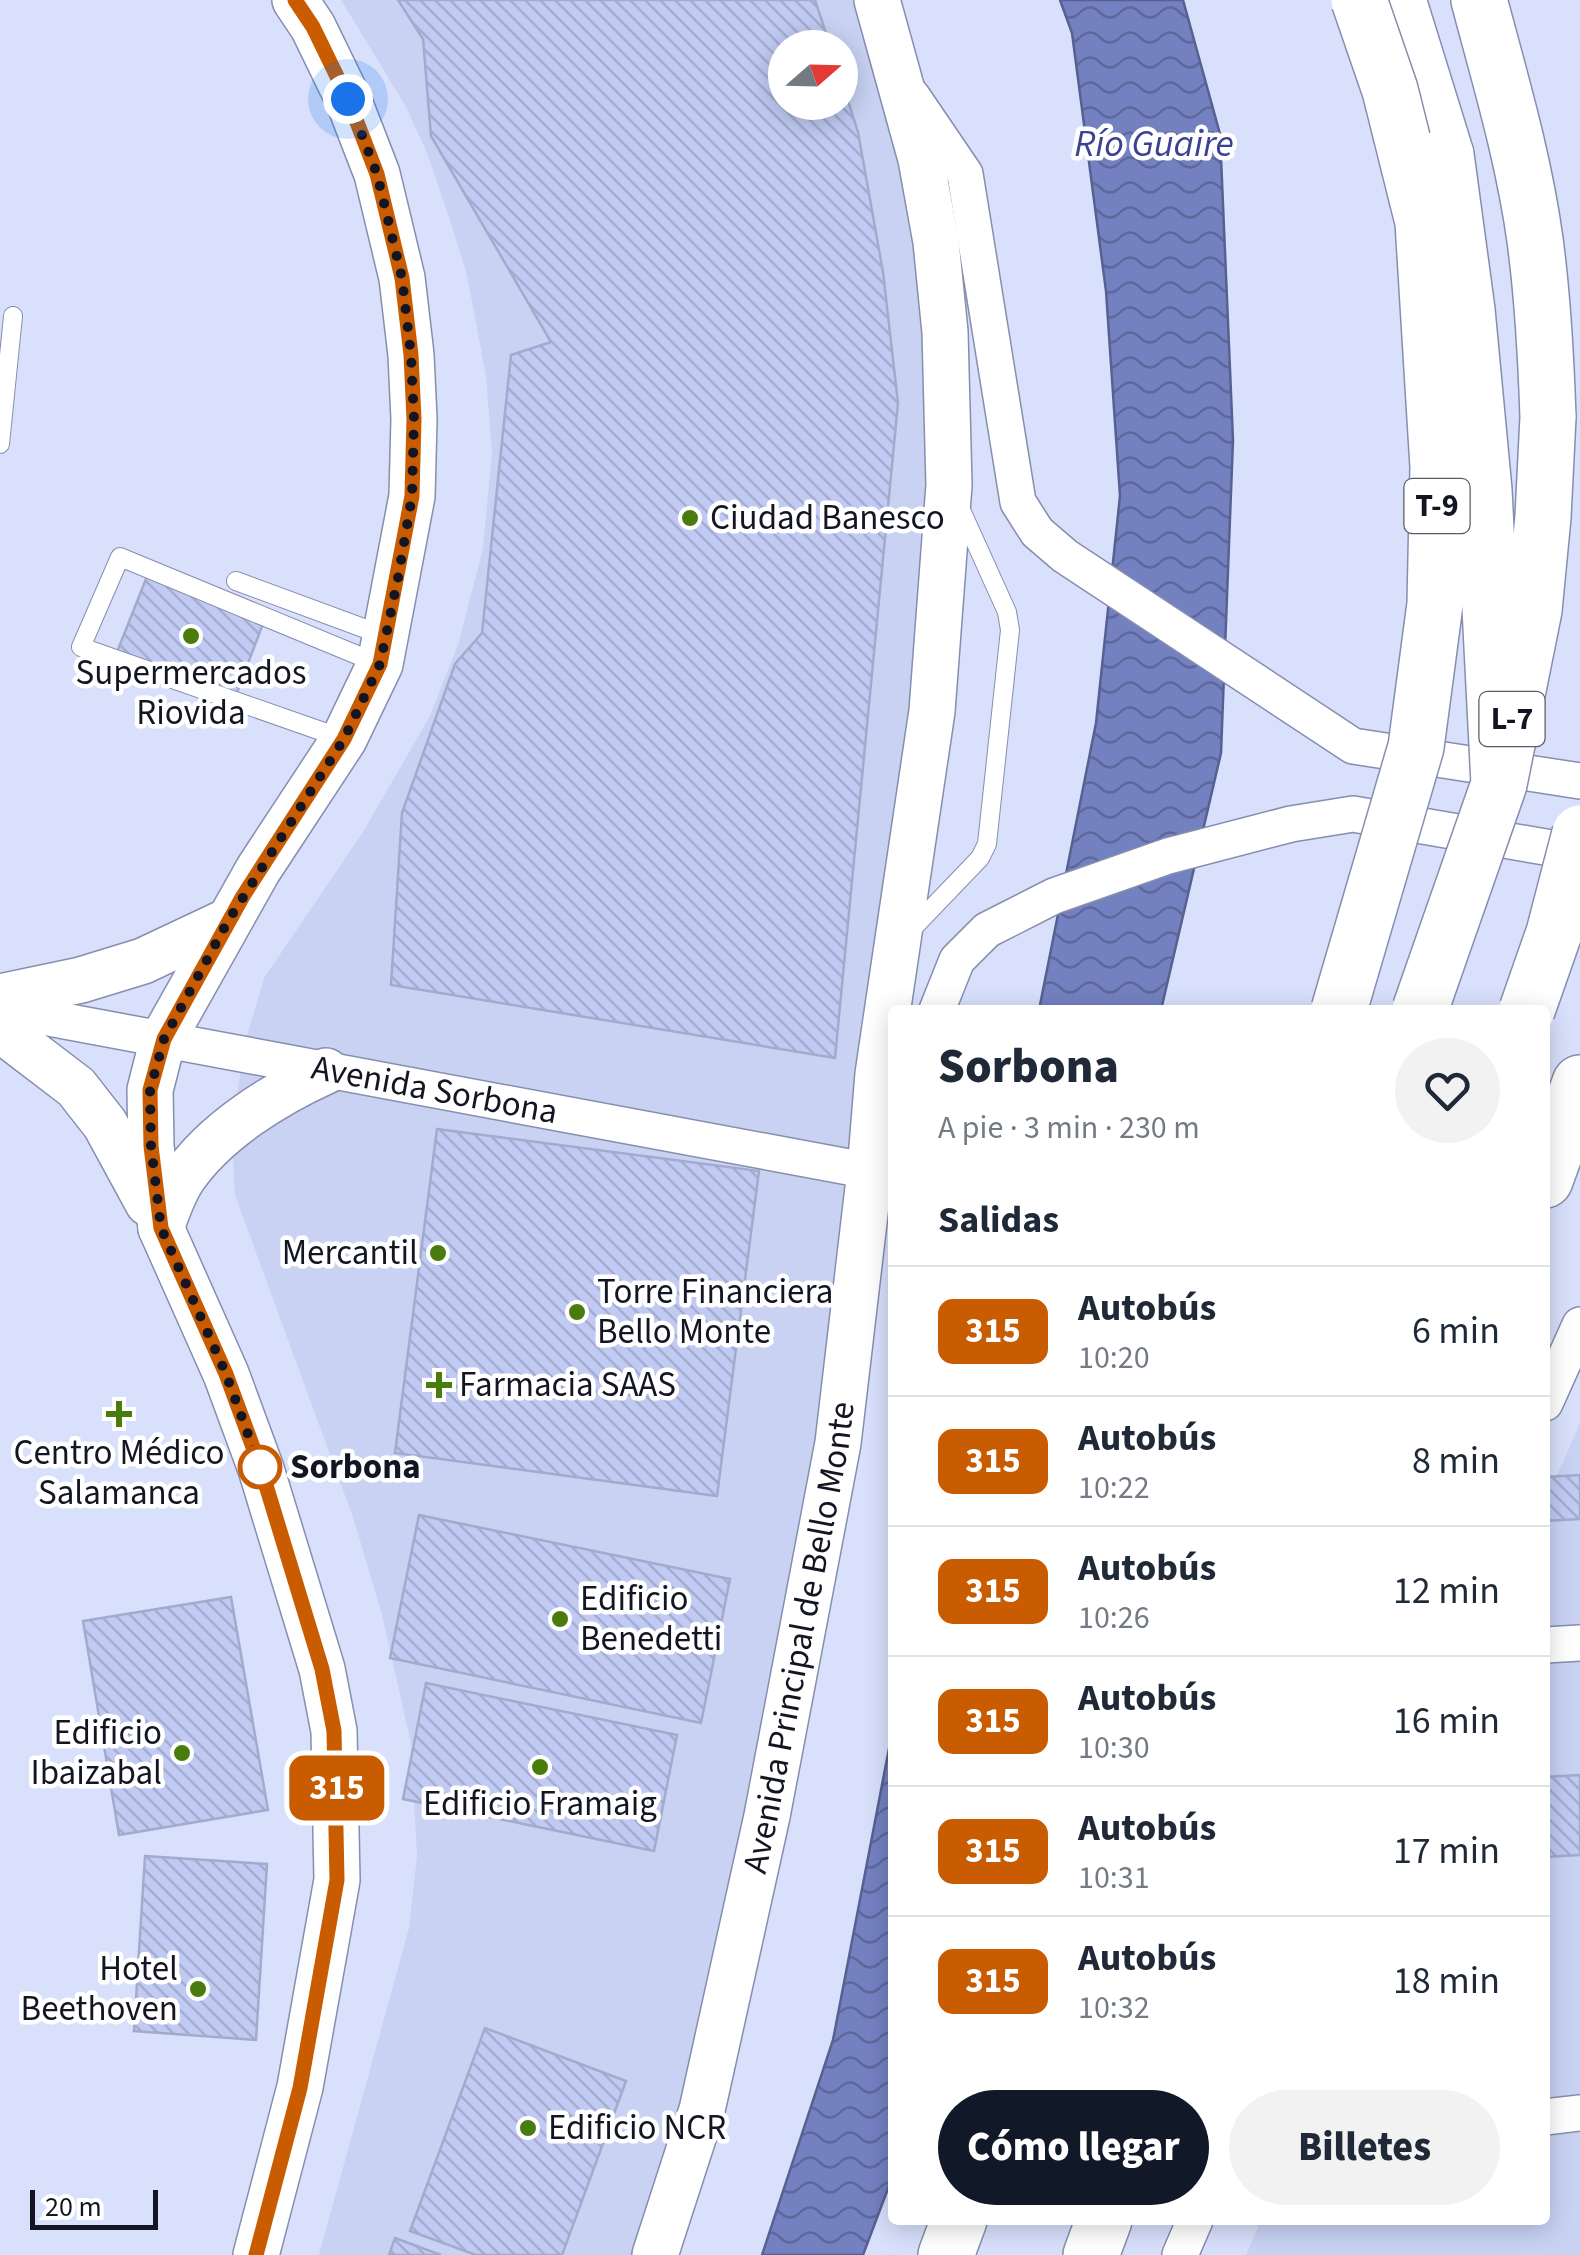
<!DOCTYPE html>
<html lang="es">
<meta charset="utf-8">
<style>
body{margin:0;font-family:"Source Sans 3",sans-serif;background:#f2f2f3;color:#1f2937;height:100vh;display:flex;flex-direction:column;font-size:38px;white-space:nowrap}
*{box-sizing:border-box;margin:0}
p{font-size:32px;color:#747a83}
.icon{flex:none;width:55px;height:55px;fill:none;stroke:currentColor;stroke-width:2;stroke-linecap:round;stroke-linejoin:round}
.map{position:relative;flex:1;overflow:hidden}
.details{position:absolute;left:888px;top:1005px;width:662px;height:1220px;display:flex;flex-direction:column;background:#fff;border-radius:10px;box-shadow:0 5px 25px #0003}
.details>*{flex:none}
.badge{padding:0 20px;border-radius:15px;font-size:35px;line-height:65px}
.needle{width:65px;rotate:70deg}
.buttons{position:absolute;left:768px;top:30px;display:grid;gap:20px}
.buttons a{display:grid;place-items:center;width:90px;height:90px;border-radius:50%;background:#fff;box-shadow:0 5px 25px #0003;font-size:50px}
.scale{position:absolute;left:30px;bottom:25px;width:128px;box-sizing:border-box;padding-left:10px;border:5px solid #131522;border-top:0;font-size:28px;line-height:35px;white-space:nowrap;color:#131522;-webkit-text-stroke:8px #fff;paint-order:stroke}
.you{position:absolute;width:50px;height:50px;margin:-25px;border:8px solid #fff;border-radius:50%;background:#1a73e8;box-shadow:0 0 0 15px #1a73e833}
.map>.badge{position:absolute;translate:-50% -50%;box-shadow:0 0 0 5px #fff}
h2{padding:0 50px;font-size:38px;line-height:90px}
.round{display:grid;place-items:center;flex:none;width:105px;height:105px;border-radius:52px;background:#f2f2f3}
.overview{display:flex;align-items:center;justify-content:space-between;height:170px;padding:0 50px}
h1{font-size:48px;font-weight:800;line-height:75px}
.action{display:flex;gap:20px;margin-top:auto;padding:20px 50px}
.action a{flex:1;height:115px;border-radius:60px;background:#111827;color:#fff;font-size:40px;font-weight:800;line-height:115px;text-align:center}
.action a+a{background:#f2f2f3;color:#1f2937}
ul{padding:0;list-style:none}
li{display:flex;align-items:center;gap:30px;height:130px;padding:0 50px;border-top:2px solid #e0e1e3}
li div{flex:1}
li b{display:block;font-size:38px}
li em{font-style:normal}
li .badge{min-width:110px;font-weight:700;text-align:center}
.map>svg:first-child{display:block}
</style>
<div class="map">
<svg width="1580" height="2255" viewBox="0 0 1580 2255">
<defs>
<pattern id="water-waves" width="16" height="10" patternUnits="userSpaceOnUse" patternTransform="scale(2.5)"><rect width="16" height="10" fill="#7481c1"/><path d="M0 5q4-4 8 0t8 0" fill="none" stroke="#5e689c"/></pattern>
<pattern id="building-back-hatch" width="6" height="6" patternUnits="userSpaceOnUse" patternTransform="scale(2.5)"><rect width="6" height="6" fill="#c0caf3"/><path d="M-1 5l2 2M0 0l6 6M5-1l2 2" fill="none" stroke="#a4add0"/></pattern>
</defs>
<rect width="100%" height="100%" fill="#d8e0fc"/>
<path fill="#c9d2f3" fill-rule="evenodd" d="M341,0H878L963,520L958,680L902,978L849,1339L649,2255H319L409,1928L417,1856L411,1743L382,1615L354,1520L235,1195L233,1158L237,1097L244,1046L264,978L363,832L430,716L459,642L483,548L492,453L486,376L467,275L448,214L427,153L405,105ZM785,48H840V102H785Z
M1580,1423V2255H1246L1261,2220H1545V1503Z"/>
<path fill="url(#water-waves)" stroke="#576191" stroke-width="2.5" d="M1060,0H1183L1220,134L1233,440L1221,753L1161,1010H1039L1096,723L1120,496L1106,291L1072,33Z
M892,1733V2178L863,2255H762L833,2040Z"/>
<path fill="url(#building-back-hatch)" stroke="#a3abcd" stroke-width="2.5" d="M398,0H815L831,48H785V102H840V76L858,132L883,272L898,403L835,1058L391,985L402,813L455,664L482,633L511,355L551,342L431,136L423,39Z
M148,574L264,621L235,698L117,652Z
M437,1129L759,1171L717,1496L395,1453Z
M1580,1475V1519L1545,1521V1477Z
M419,1515L730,1579L701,1723L390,1658Z
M231,1597L268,1810L119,1835L83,1621Z
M426,1683L677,1735L654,1851L403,1799Z
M1580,1775V1855L1545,1857V1777Z
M145,1856L267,1864L256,2040L134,2031Z
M485,2028L626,2081L562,2255H476L410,2231Z
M395,2238L441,2255H389Z"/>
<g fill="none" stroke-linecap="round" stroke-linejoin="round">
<g stroke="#868eaf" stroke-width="20">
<path id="service" d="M0,444L13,316
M236,581L385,636
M341,738L81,647L120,557L379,664
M910,931L980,858L987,844L1010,630L1007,612L960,508"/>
</g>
<g stroke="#868eaf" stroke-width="38">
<g id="minor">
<path d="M912,96L965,174L1018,502L1037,532L1065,556L1353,746L1580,781"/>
<path id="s1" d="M0,1009L870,1171L884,1150"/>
<path d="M937,1010L957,960L987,930L1054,896L1094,882L1168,856L1291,824L1353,814L1580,853"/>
<path d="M1545,1403L1580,1325"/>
<path d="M1545,1645L1580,1643"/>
<path d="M1545,2117L1580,2113"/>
<path d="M1180,2255L1195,2220"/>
</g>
</g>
<g stroke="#868eaf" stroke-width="48">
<g id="tertiary">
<path d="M0,997L81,980L143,961L228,921"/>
<path d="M0,1029L76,1087L105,1124L148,1203"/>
<path d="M161,1228C167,1212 173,1193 183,1178C215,1131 275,1094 326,1071"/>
<path d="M256,2255L300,2087L337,1880L334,1731L322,1669L261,1469L226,1374L161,1228L151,1146L150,1090L163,1039L258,870L344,739L380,664L412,496L414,419L411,355L402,278L377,174L348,99L313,27L295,0"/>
<path id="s2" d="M655,2255L702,2110L767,1816L838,1443L870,1171L878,1074L932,711L949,485L945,332L936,242L921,159L877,0"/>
</g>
</g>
<g stroke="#868eaf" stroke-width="58">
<path id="motorway" d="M1398,0L1446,155
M1479,0C1500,79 1524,159 1535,240C1543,299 1546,357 1548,417
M1545,1180L1580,1083
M946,2255L959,2220
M1091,2255L1104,2220"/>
</g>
<use href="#service" stroke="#fff" stroke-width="18"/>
<use href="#minor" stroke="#fff" stroke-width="35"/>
<use href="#tertiary" stroke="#fff" stroke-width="45"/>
<use href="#motorway" stroke="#fff" stroke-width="55"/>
<g stroke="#868eaf" stroke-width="58" stroke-linecap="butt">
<path id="motorway-bridge" d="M1446,155L1467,310L1484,490L1499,784
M1339,1010L1416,747L1435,604L1438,467L1423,222L1390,90L1359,0
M1420,1010L1499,784L1534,610L1543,517L1548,417
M1527,1010L1554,933L1580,833"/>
</g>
<use href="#motorway-bridge" stroke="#fff" stroke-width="55"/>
</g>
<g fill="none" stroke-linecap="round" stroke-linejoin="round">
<g stroke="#fff" stroke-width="22">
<path id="line" d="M256,2255L300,2088L337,1880L334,1731L322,1669L261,1469L226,1374L161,1228L151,1146L150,1090L164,1039L243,896L344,739L380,664L412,496L414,419L411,355L402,278L377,174L348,99L313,27L295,0"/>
</g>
<use href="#line" stroke="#c95b00" stroke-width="15"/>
<path stroke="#131522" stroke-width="10" stroke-dasharray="0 18" d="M260,1467L226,1374L161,1228L151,1146L150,1090L164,1039L228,921L344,739L380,664L398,578L412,496L414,419L411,355L402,278L377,174L348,99"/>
</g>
<g fill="#497c0c" stroke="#fff" stroke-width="4">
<circle cx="690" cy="518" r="10"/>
<circle cx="191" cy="636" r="10"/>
<circle cx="438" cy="1253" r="10"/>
<circle cx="577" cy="1312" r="10"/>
<path d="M434 1370h10v10h10v10h-10v10h-10v-10h-10v-10h10z"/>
<path d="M114 1399h10v10h10v10h-10v10h-10v-10h-10v-10h10z"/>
<circle cx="560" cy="1619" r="10"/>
<circle cx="182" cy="1753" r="10"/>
<circle cx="540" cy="1767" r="10"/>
<circle cx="198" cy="1989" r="10"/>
<circle cx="528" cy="2128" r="10"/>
</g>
<circle fill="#fff" stroke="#c95b00" stroke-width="5" cx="260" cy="1467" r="20"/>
<g text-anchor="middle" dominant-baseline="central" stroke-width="9" stroke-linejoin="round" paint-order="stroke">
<g fill="#fff" stroke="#5a5b64" stroke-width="2.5">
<rect x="1404.5" y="479" width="65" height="54" rx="8"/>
<rect x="1479.5" y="692" width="65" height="54" rx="8"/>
</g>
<g font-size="32" font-weight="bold" fill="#131522">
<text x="1437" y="506">T-9</text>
<text x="1512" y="719">L-7</text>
</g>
<g font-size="35" fill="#131522" stroke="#fff" text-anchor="start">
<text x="710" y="518">Ciudad Banesco</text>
<text x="191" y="673" text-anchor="middle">Supermercados<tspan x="191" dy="40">Riovida</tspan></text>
<text x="418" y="1253" text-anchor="end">Mercantil</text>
<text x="597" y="1292">Torre Financiera<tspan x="597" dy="40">Bello Monte</tspan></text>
<text x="459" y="1385">Farmacia SAAS</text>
<text x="119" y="1453" text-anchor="middle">Centro Médico<tspan x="119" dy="40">Salamanca</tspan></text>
<text x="580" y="1599">Edificio<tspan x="580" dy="40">Benedetti</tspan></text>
<text x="162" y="1733" text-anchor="end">Edificio<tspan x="162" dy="40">Ibaizabal</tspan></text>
<text x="540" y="1804" text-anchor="middle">Edificio Framaig</text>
<text x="178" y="1969" text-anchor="end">Hotel<tspan x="178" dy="40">Beethoven</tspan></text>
<text x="548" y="2128">Edificio NCR</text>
</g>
<g font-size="35" fill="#131522" stroke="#fff">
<text stroke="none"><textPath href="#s1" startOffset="442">Avenida Sorbona</textPath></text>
<text stroke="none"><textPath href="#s2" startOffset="635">Avenida Principal de Bello Monte</textPath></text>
</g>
<g font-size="35" font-weight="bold" fill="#131522" stroke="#fff" text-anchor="start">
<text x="290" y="1467">Sorbona</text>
</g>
<g font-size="38" font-style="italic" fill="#3a4391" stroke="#fff">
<text x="1154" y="144">Río Guaire</text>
</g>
</g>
</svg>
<div class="buttons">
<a><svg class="needle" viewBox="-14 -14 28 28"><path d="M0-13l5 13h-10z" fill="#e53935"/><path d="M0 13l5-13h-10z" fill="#747a83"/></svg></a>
</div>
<div class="scale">20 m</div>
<div class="you" style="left:348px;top:99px"></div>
<b class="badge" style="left:337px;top:1788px;background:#c95b00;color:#fff">315</b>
<section class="details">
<div class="overview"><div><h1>Sorbona</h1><p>A pie · 3 min · 230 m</p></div><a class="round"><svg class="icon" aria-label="heart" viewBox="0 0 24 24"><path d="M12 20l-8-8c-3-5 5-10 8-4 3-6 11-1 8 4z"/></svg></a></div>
<h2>Salidas</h2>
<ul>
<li><span class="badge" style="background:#c95b00;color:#fff">315</span><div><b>Autobús</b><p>10:20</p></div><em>6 min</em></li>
<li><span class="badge" style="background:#c95b00;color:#fff">315</span><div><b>Autobús</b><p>10:22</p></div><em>8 min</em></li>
<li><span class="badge" style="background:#c95b00;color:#fff">315</span><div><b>Autobús</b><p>10:26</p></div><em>12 min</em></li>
<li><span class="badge" style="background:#c95b00;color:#fff">315</span><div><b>Autobús</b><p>10:30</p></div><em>16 min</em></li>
<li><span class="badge" style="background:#c95b00;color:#fff">315</span><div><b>Autobús</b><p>10:31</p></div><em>17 min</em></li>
<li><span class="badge" style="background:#c95b00;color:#fff">315</span><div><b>Autobús</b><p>10:32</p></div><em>18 min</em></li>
</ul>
<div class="action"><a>Cómo llegar</a><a>Billetes</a></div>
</section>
</div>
